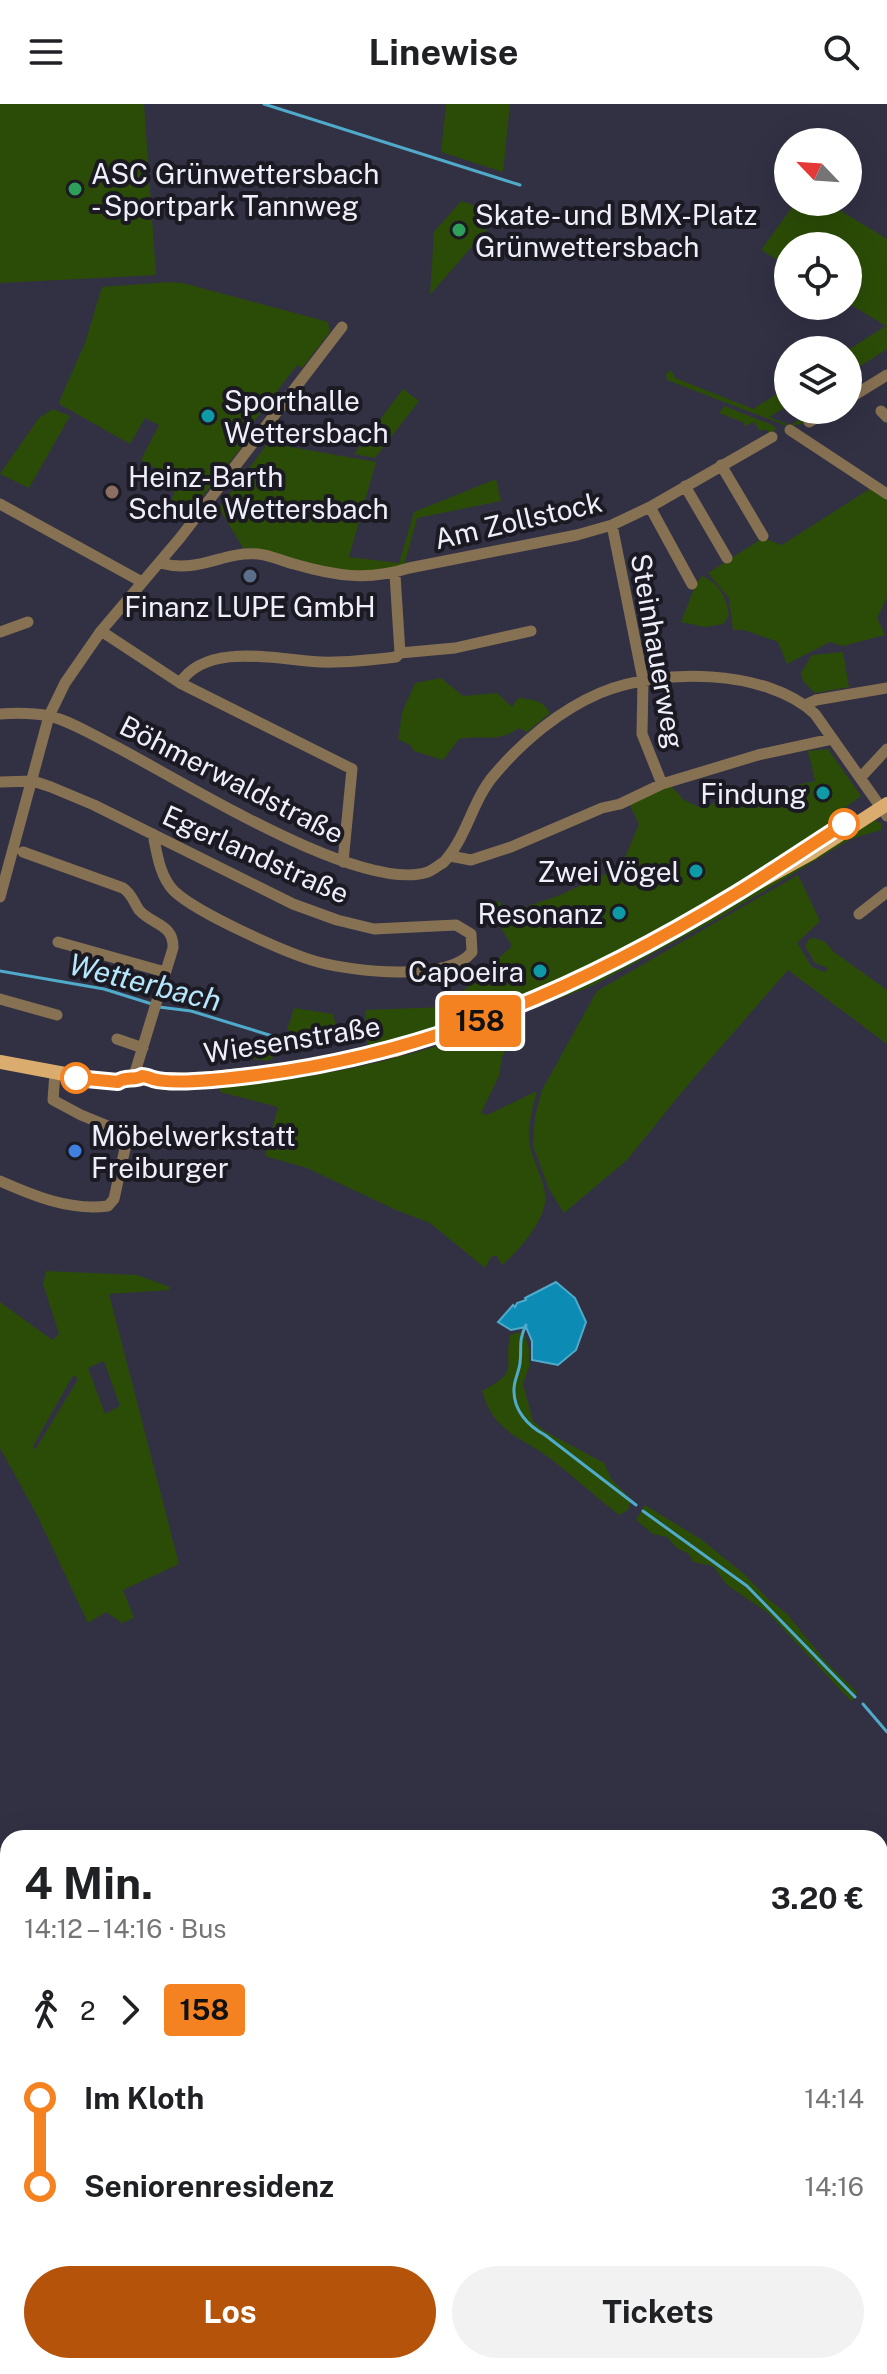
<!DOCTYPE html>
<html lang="de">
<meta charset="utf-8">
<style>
body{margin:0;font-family:"Public Sans",sans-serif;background:#f2f2f2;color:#202124;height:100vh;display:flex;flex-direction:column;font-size:30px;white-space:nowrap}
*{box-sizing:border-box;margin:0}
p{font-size:26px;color:#757577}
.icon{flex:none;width:44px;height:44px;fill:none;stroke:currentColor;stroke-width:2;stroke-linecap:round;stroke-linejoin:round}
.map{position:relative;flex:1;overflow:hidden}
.side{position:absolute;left:0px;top:1726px;width:888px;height:544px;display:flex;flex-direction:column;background:#fff;border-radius:24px 24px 0 0;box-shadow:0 8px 32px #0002}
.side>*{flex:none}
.badge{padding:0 16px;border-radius:6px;font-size:28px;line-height:52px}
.needle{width:52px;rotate:295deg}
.tools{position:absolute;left:774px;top:24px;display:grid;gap:16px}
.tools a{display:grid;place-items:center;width:88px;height:88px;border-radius:50%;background:#fff;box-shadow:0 8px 32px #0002;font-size:40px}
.map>.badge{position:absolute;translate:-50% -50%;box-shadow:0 0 0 4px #fff}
.legs{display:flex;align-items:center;gap:12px;height:88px;padding:0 24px;font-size:26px}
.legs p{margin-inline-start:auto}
.summary{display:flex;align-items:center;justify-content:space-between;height:136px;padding:0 24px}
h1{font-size:44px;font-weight:700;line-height:60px}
.action{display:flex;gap:16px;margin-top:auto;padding:16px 24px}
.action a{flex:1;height:92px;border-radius:48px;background:#b45309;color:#fff;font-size:32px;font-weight:700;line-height:92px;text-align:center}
.action a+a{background:#f2f2f2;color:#202124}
ul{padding:0 24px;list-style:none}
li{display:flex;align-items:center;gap:28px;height:88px;font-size:30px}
li i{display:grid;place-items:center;width:12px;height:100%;margin:0 10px;background:currentColor}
li i::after{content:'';width:20px;height:20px;margin:-10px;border:6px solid;border-radius:50%;background:#fff}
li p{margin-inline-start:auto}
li:first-child i{background:linear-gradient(#0000 50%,currentColor 0)}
li:last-child i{background:linear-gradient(currentColor 50%,#0000 0)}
header{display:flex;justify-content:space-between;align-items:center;height:104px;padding:0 24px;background:#fff;font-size:36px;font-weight:700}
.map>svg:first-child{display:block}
</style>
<header><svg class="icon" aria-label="menu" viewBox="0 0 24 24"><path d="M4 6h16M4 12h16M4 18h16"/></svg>Linewise<svg class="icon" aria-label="search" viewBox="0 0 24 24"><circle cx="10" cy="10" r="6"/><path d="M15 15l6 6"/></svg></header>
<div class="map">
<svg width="887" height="2270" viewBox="0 0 887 2270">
<rect width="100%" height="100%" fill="#323144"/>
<path fill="#2b4c07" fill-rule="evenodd" d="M0,0H144L156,171L0,179Z
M446,0H510L503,68L441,48Z
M461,97L501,109L430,191L434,128Z
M796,98H826L887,135V245L848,270V246L886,222L848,199V142H788V162L761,146Z
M169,178L183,179L328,218L330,228L302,264L297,261L237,340L241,344L182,418L163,409L175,389L159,379L165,370L141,356L159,321L145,314L130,340L61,301L59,298L85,239L102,183Z
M671,266L675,274L753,305L788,283V302L769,313L790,321L817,306H825C813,313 799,325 784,321L667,276L666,270Z
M403,285L419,297L375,354L354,350Z
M724,302L770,320L777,325L769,329L766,325L760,327L754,318L745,322L743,318L719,309Z
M53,305L70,312L29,384L0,370L39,314Z
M268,339L376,358L349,453L399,459L414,408L496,375L501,397L417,414L404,462L369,468L327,465L249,444H243L219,404Z
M871,384L887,394V493L877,514L885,531L843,542L830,538L787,560L778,538L744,526H733L729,494L708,469L763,434L782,441Z
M702,472C720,480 726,493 729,511L723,520L705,523L681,518L695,482Z
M843,548L849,583L815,589L803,577L801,569L812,551Z
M441,574L463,592L497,589L512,603L518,594C533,596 542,595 550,609L527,628L519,624C496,640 483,630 459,635L443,656L414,647L410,641L398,635L402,609L415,579Z
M828,645L861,692L832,713L835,718C789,754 738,783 686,812C582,870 483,915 368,947L365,906L446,903L512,842L487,801L500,797L504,810L560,791L621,763L639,720L629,699L670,681L684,696L699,703L815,677L808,647Z
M874,716L881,719V726L851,735L717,815L594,881L456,934L393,953L461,927Z
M798,771L820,817L797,839L812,863L825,868L828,864L815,859L805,842L809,835L815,834L825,838L834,848L887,886V940L788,866L686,983L627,1056L564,1109L549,1085L533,1042L535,1012L542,986L597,887Z
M294,904L333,910L336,922C320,931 304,933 287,926Z
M523,912L502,953L499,972L481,1009L487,1011L537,987C533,1003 528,1019 529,1036C531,1055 542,1070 545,1089C550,1111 518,1148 502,1161L496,1151L491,1153L485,1164L430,1119L396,1106L307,1064L265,1052L278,1003L220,988L221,981C330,975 422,951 523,912Z
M253,940L272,944L274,953L267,957L249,954L245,949V944Z
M46,1167L137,1171L170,1183L169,1186L109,1190L179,1460L123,1486L134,1514L122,1519L106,1508L88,1519L37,1411L0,1344V1198L52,1236L59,1230L43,1180ZM104,1257L120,1302L105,1310L88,1264ZM76,1271L77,1277L35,1346L33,1342L72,1273Z
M521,1228L525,1232L529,1245V1263L523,1280L533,1317L546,1328L604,1359L611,1375L631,1395L628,1406L619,1411C596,1393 574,1373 551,1355C520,1332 494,1329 482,1287C521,1266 503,1266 510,1231Z
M645,1401L702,1436L744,1470L768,1495L787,1510L827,1559L857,1588L853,1596L851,1597L768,1509L727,1481L713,1462L693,1458L689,1450L677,1444L667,1433L653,1430L636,1416Z
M366,2262H474L483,2270H359Z"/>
<path fill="#0c8cb5" stroke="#50aaca" stroke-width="2" d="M556,1178L575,1194L586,1218L576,1246L558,1261L532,1256V1237L526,1223L511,1226L498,1218L513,1201L515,1203L517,1199L526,1196L525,1194Z"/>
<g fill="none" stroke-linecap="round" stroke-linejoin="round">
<path stroke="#50aaca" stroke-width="3" d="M264,0L520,81
M0,867L104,885L152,900
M159,903L191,907L279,934
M526,1221C518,1237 522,1243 520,1259C519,1268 514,1276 514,1285C513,1306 528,1322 545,1331L636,1401
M643,1407L747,1482L855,1593
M863,1600L887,1628"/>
<path stroke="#877153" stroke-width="11" d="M848,295L887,271
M881,307L887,313
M809,318L829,306
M790,326L887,390
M721,361L763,432
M685,382L727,454
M0,400L142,478
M650,403L692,480
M612,421L643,576L642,630L662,680
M160,459C200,470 222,447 258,450C270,451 282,457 294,460C335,472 368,477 409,464L577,431L612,421L650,403L772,333
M395,471L400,549
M101,527L180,579L352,665L343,758
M0,528L28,518
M180,579C207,537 279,556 321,558C346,559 371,556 396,553L400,549L455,544L531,527
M805,601L816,596L887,584
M0,610C15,609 34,609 49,612C67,616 88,628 105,637C172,670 358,791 428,768C433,766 439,761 444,758
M861,673L887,645
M0,678L33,677L51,683L94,701L293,800L337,816L374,825L456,821L471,830L472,848C447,879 352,867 318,858C286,849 197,809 174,787C160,773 157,750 153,730
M23,748L123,784C132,790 133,797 139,806C152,821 174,820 173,844L133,975
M450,752L471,756L511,743L602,704L620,700L662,680L758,651L832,635
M443,759C467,734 472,696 495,670C523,637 560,606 600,589C659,564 766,564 815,610L887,712
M0,793L49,612L65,579L101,527L180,434L342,223
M859,810L887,788
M58,838L165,868
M0,895L57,911
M117,935L143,944
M0,1077C34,1092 70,1107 108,1102L114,1095L126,1040L125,1029L81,1011L53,996L55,969"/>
<path stroke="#daac6d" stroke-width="14" d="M0,958L65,970L71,974L118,978L123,974
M137,975L142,972L153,975L194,976L311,964L395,946L465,923L550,888L643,842L813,748L887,700"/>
</g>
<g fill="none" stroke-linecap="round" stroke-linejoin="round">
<g stroke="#fff" stroke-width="18">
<path id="line-1" d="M76,974L118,978C126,972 134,977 142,972C146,972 150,974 153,975C174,981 234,974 257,971C433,949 586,881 737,789C773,767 808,743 844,720"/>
</g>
<use href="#line-1" stroke="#f58220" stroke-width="12"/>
</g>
<g fill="#2e9e5b" stroke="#1b1a23" stroke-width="3">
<circle cx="75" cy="85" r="8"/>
<circle cx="459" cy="126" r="8"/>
</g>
<g fill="#0f9aa8" stroke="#1b1a23" stroke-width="3">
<circle cx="208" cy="312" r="8"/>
<circle cx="823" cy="689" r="8"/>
<circle cx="696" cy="767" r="8"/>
<circle cx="619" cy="809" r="8"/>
<circle cx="540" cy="867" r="8"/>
</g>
<circle fill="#8d6e63" stroke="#1b1a23" stroke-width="3" cx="112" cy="388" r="8"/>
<circle fill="#5c6f8a" stroke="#1b1a23" stroke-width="3" cx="250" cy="472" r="8"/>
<g fill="#fff" stroke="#f58220" stroke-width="4">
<circle cx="844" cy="720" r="14"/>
<circle cx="76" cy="974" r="14"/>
</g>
<circle fill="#3f7fe0" stroke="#1b1a23" stroke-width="3" cx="75" cy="1047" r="8"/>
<g text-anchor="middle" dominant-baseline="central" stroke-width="8" stroke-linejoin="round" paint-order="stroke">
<g font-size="28" fill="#efeffb" stroke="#1b1a23" text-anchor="start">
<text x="91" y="69">ASC Grünwettersbach<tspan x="91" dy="32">- Sportpark Tannweg</tspan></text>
<text x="475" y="110">Skate- und BMX-Platz<tspan x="475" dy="32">Grünwettersbach</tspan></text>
<text x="224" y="296">Sporthalle<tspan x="224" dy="32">Wettersbach</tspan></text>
<text x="128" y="372">Heinz-Barth<tspan x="128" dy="32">Schule Wettersbach</tspan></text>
<text x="250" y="502" text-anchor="middle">Finanz LUPE GmbH</text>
<text x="807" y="689" text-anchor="end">Findung</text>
<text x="680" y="767" text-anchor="end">Zwei Vögel</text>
<text x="603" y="809" text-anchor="end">Resonanz</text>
<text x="524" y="867" text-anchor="end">Capoeira</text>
<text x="91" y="1031">Möbelwerkstatt<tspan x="91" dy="32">Freiburger</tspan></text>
</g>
<g font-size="28" fill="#efeffb" stroke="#1b1a23">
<text transform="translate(518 416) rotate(-13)">Am Zollstock</text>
<text transform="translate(658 547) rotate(80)">Steinhauerweg</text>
<text transform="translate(232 675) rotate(27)">Böhmerwaldstraße</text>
<text transform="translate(256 750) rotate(24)">Egerlandstraße</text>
<text transform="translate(292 935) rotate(-9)">Wiesenstraße</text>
</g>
<g font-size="30" font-style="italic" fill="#b6e6fc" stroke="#1b1a23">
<text transform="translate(145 878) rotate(14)">Wetterbach</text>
</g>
</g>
</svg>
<div class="tools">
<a><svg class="needle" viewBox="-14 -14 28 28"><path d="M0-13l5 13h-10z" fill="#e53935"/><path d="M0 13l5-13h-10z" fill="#757577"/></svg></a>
<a><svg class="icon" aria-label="locate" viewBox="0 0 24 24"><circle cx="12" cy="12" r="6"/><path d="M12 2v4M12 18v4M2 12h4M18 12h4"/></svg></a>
<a><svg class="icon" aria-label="layers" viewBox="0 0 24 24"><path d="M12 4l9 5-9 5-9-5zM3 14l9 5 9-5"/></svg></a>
</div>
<b class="badge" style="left:480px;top:917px;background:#f58220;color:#111">158</b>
<section class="side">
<div class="summary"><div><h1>4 Min.</h1><p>14:12 – 14:16 · Bus</p></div><b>3.20 €</b></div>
<div class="legs"><svg class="icon" aria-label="walk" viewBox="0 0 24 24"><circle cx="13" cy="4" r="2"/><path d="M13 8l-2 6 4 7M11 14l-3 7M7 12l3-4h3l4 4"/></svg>2<svg class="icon" aria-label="forward" viewBox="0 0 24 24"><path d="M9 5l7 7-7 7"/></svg><b class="badge" style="background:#f58220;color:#111">158</b></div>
<ul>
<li><i style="color:#f58220"></i><b>Im Kloth</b><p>14:14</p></li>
<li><i style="color:#f58220"></i><b>Seniorenresidenz</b><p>14:16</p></li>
</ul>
<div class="action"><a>Los</a><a>Tickets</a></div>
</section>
</div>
